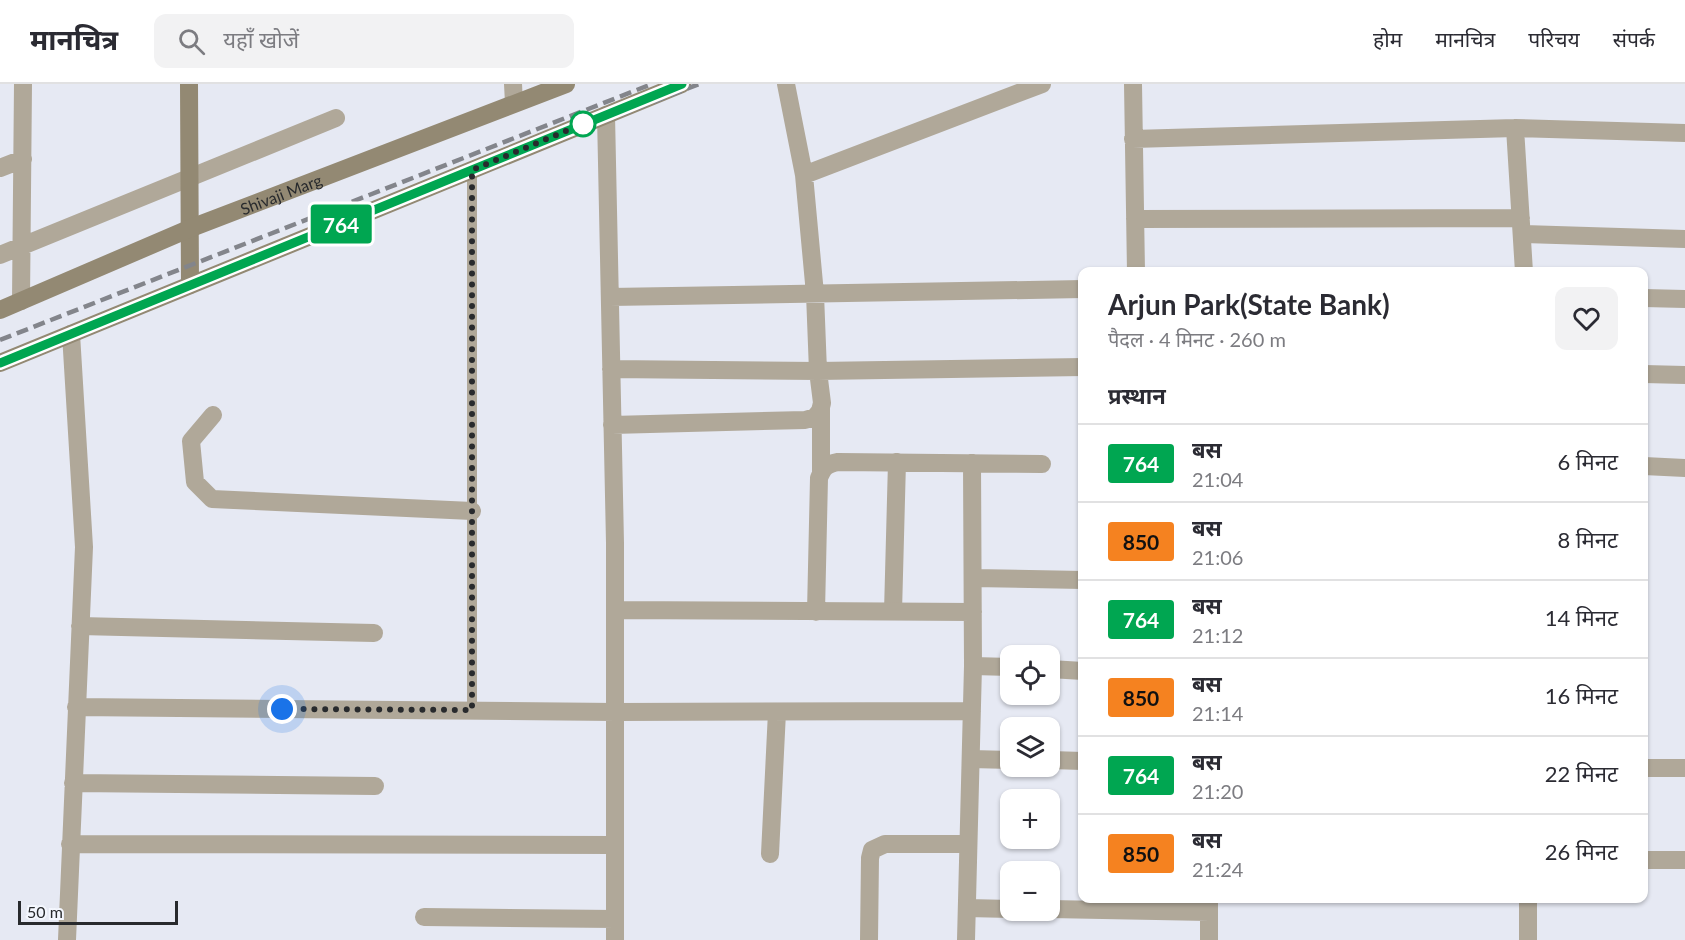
<!DOCTYPE html>
<html lang="hi">
<meta charset="utf-8">
<style>
body{margin:0;font-family:Lato,"Noto Sans Devanagari",sans-serif;background:#f2f2f3;color:#2b2b33;height:100vh;display:flex;flex-direction:column;font-size:22px;white-space:nowrap}
*{box-sizing:border-box;margin:0}
p{font-size:20px;color:#7c7c81}
.icon{flex:none;width:33px;height:33px;fill:none;stroke:currentColor;stroke-width:2;stroke-linecap:round;stroke-linejoin:round}
.map{position:relative;flex:1;overflow:hidden}
.panel{position:absolute;left:1078px;top:183px;width:570px;height:636px;display:flex;flex-direction:column;background:#fff;border-radius:12px;box-shadow:0 2px 4px #0004}
.panel>*{flex:none}
.badge{padding:0 12px;border-radius:4px;font-size:21px;line-height:39px}
.fabs{position:absolute;left:1000px;top:561px;display:grid;gap:12px}
.fabs a{display:grid;place-items:center;width:60px;height:60px;border-radius:12px;background:#fff;box-shadow:0 2px 4px #0004;font-size:30px}
.scale{position:absolute;left:18px;bottom:15px;width:160px;box-sizing:border-box;padding-left:6px;border:3px solid #282a2d;border-top:0;font-size:16px;line-height:21px;white-space:nowrap;color:#282a2d;-webkit-text-stroke:4px #f4f7fe;paint-order:stroke}
.you{position:absolute;width:30px;height:30px;margin:-15px;border:4px solid #fff;border-radius:50%;background:#1a73e8;box-shadow:0 0 0 9px #1a73e833}
.map>.badge{position:absolute;translate:-50% -50%;box-shadow:0 0 0 3px #fff}
h2{padding:0 30px;font-size:22px;line-height:54px}
.round{display:grid;place-items:center;flex:none;width:63px;height:63px;border-radius:12px;background:#f2f2f3}
.summary{display:flex;align-items:center;justify-content:space-between;height:102px;padding:0 30px}
h1{font-size:28px;font-weight:700;line-height:45px}
ul{padding:0;list-style:none}
li{display:flex;align-items:center;gap:18px;height:78px;padding:0 30px;border-top:2px solid #e1e1e2}
li div{flex:1}
li b{display:block;font-size:22px}
li em{font-style:normal}
li .badge{min-width:66px;font-weight:700;text-align:center}
header{display:flex;align-items:center;gap:36px;box-sizing:border-box;height:84px;padding:0 30px;background:#fff;border-bottom:2px solid #e1e1e2}
header strong{font-size:28px}
nav{display:flex;gap:33px;margin-inline-start:auto;font-size:21px}
.search{width:420px;height:54px;background:#f2f2f3;display:flex;align-items:center;gap:15px;box-sizing:border-box;padding:0 21px;border-radius:12px;color:#7c7c81;font-size:22px}
.map>svg:first-child{display:block}
</style>
<header>
<strong>मानचित्र</strong>
<div class="search"><svg class="icon" aria-label="search" viewBox="0 0 24 24"><circle cx="10" cy="10" r="6"/><path d="M15 15l6 6"/></svg>यहाँ खोजें</div>
<nav><a>होम</a><a>मानचित्र</a><a>परिचय</a><a>संपर्क</a></nav>
</header>
<div class="map">
<svg width="1685" height="856" viewBox="0 0 1685 856">
<rect width="100%" height="100%" fill="#e6e9f3"/>
<g fill="none" stroke-linecap="round" stroke-linejoin="round">
<path stroke="#b0a899" stroke-width="10" d="M472,86V626"/>
<path stroke="#b0a899" stroke-width="18" d="M513,0L514,19
M1133,0L1136,188
M606,31L615,459V856
M1515,44L1524,188
M1133,55L1515,44L1685,49
M0,84L23,75
M804,91L1042,0
M1135,135L1521,134
M1522,150L1685,155
M0,171L336,34
M610,213L1083,205
M1644,214L1685,215
M21,217L23,0
M611,285L818,287L1083,283
M1644,290L1685,291
M821,323V389
M213,331L191,357L195,398L212,415L472,427
M612,341L805,336L815,333L820,327L822,319L818,287L815,210L804,91L786,0
M1644,382L1685,384
M973,494L1083,496
M615,526L973,528
M816,528L819,394C823,384 826,380 838,378L1042,380
M893,528L897,378
M80,542L374,549
M973,582L1011,583
M1050,585L1083,587
M76,623L616,628L972,627
M971,675L1011,676
M1050,676L1083,677
M1644,684H1685
M73,699L375,702
M70,760L615,761
M770,770L777,628
M1644,776H1685
M967,824L1011,825
M1050,825L1209,828
M424,833L615,835
M67,856L84,463L71,250
M869,856L870,774L872,766L885,760H968
M966,856L973,582L972,379
M1209,856V814
M1528,856V814"/>
<g stroke="#938973" stroke-width="18">
<path d="M189,0L190,201"/>
<path id="s1" d="M0,226L191,144L566,0"/>
<path d="M0,279L682,0"/>
</g>
<path stroke="#83858b" stroke-width="4.5" stroke-dasharray="12 6" stroke-linecap="butt" d="M0,256L652,0
M0,274L699,0"/>
</g>
<g fill="none" stroke-linecap="round" stroke-linejoin="round">
<g stroke="#fff" stroke-width="14">
<path id="line" d="M0,279L682,0"/>
</g>
<use href="#line" stroke="#00a651" stroke-width="9"/>
<path stroke="#282a2d" stroke-width="6" stroke-dasharray="0 10.8" d="M282,625L472,626V86L583,40"/>
</g>
<circle fill="#fff" stroke="#00a651" stroke-width="3" cx="583" cy="40" r="12"/>
<g text-anchor="middle" dominant-baseline="central" stroke-width="6" stroke-linejoin="round" paint-order="stroke">
<g font-size="16" fill="#282a2d" stroke="#f4f7fe">
<text stroke="none"><textPath href="#s1" startOffset="304">Shivaji Marg</textPath></text>
</g>
</g>
</svg>
<div class="fabs">
<a><svg class="icon" aria-label="locate" viewBox="0 0 24 24"><circle cx="12" cy="12" r="6"/><path d="M12 2v4M12 18v4M2 12h4M18 12h4"/></svg></a>
<a><svg class="icon" aria-label="layers" viewBox="0 0 24 24"><path d="M12 4l9 5-9 5-9-5zM3 14l9 5 9-5"/></svg></a>
<a>+</a>
<a>−</a>
</div>
<div class="scale">50 m</div>
<div class="you" style="left:282px;top:625px"></div>
<b class="badge" style="left:341px;top:140px;background:#00a651;color:#fff">764</b>
<section class="panel">
<div class="summary"><div><h1>Arjun Park(State Bank)</h1><p>पैदल · 4 मिनट · 260 m</p></div><a class="round"><svg class="icon" aria-label="heart" viewBox="0 0 24 24"><path d="M12 20l-8-8c-3-5 5-10 8-4 3-6 11-1 8 4z"/></svg></a></div>
<h2>प्रस्थान</h2>
<ul>
<li><span class="badge" style="background:#00a651;color:#fff">764</span><div><b>बस</b><p>21:04</p></div><em>6 मिनट</em></li>
<li><span class="badge" style="background:#f58220;color:#111">850</span><div><b>बस</b><p>21:06</p></div><em>8 मिनट</em></li>
<li><span class="badge" style="background:#00a651;color:#fff">764</span><div><b>बस</b><p>21:12</p></div><em>14 मिनट</em></li>
<li><span class="badge" style="background:#f58220;color:#111">850</span><div><b>बस</b><p>21:14</p></div><em>16 मिनट</em></li>
<li><span class="badge" style="background:#00a651;color:#fff">764</span><div><b>बस</b><p>21:20</p></div><em>22 मिनट</em></li>
<li><span class="badge" style="background:#f58220;color:#111">850</span><div><b>बस</b><p>21:24</p></div><em>26 मिनट</em></li>
</ul>
</section>
</div>
